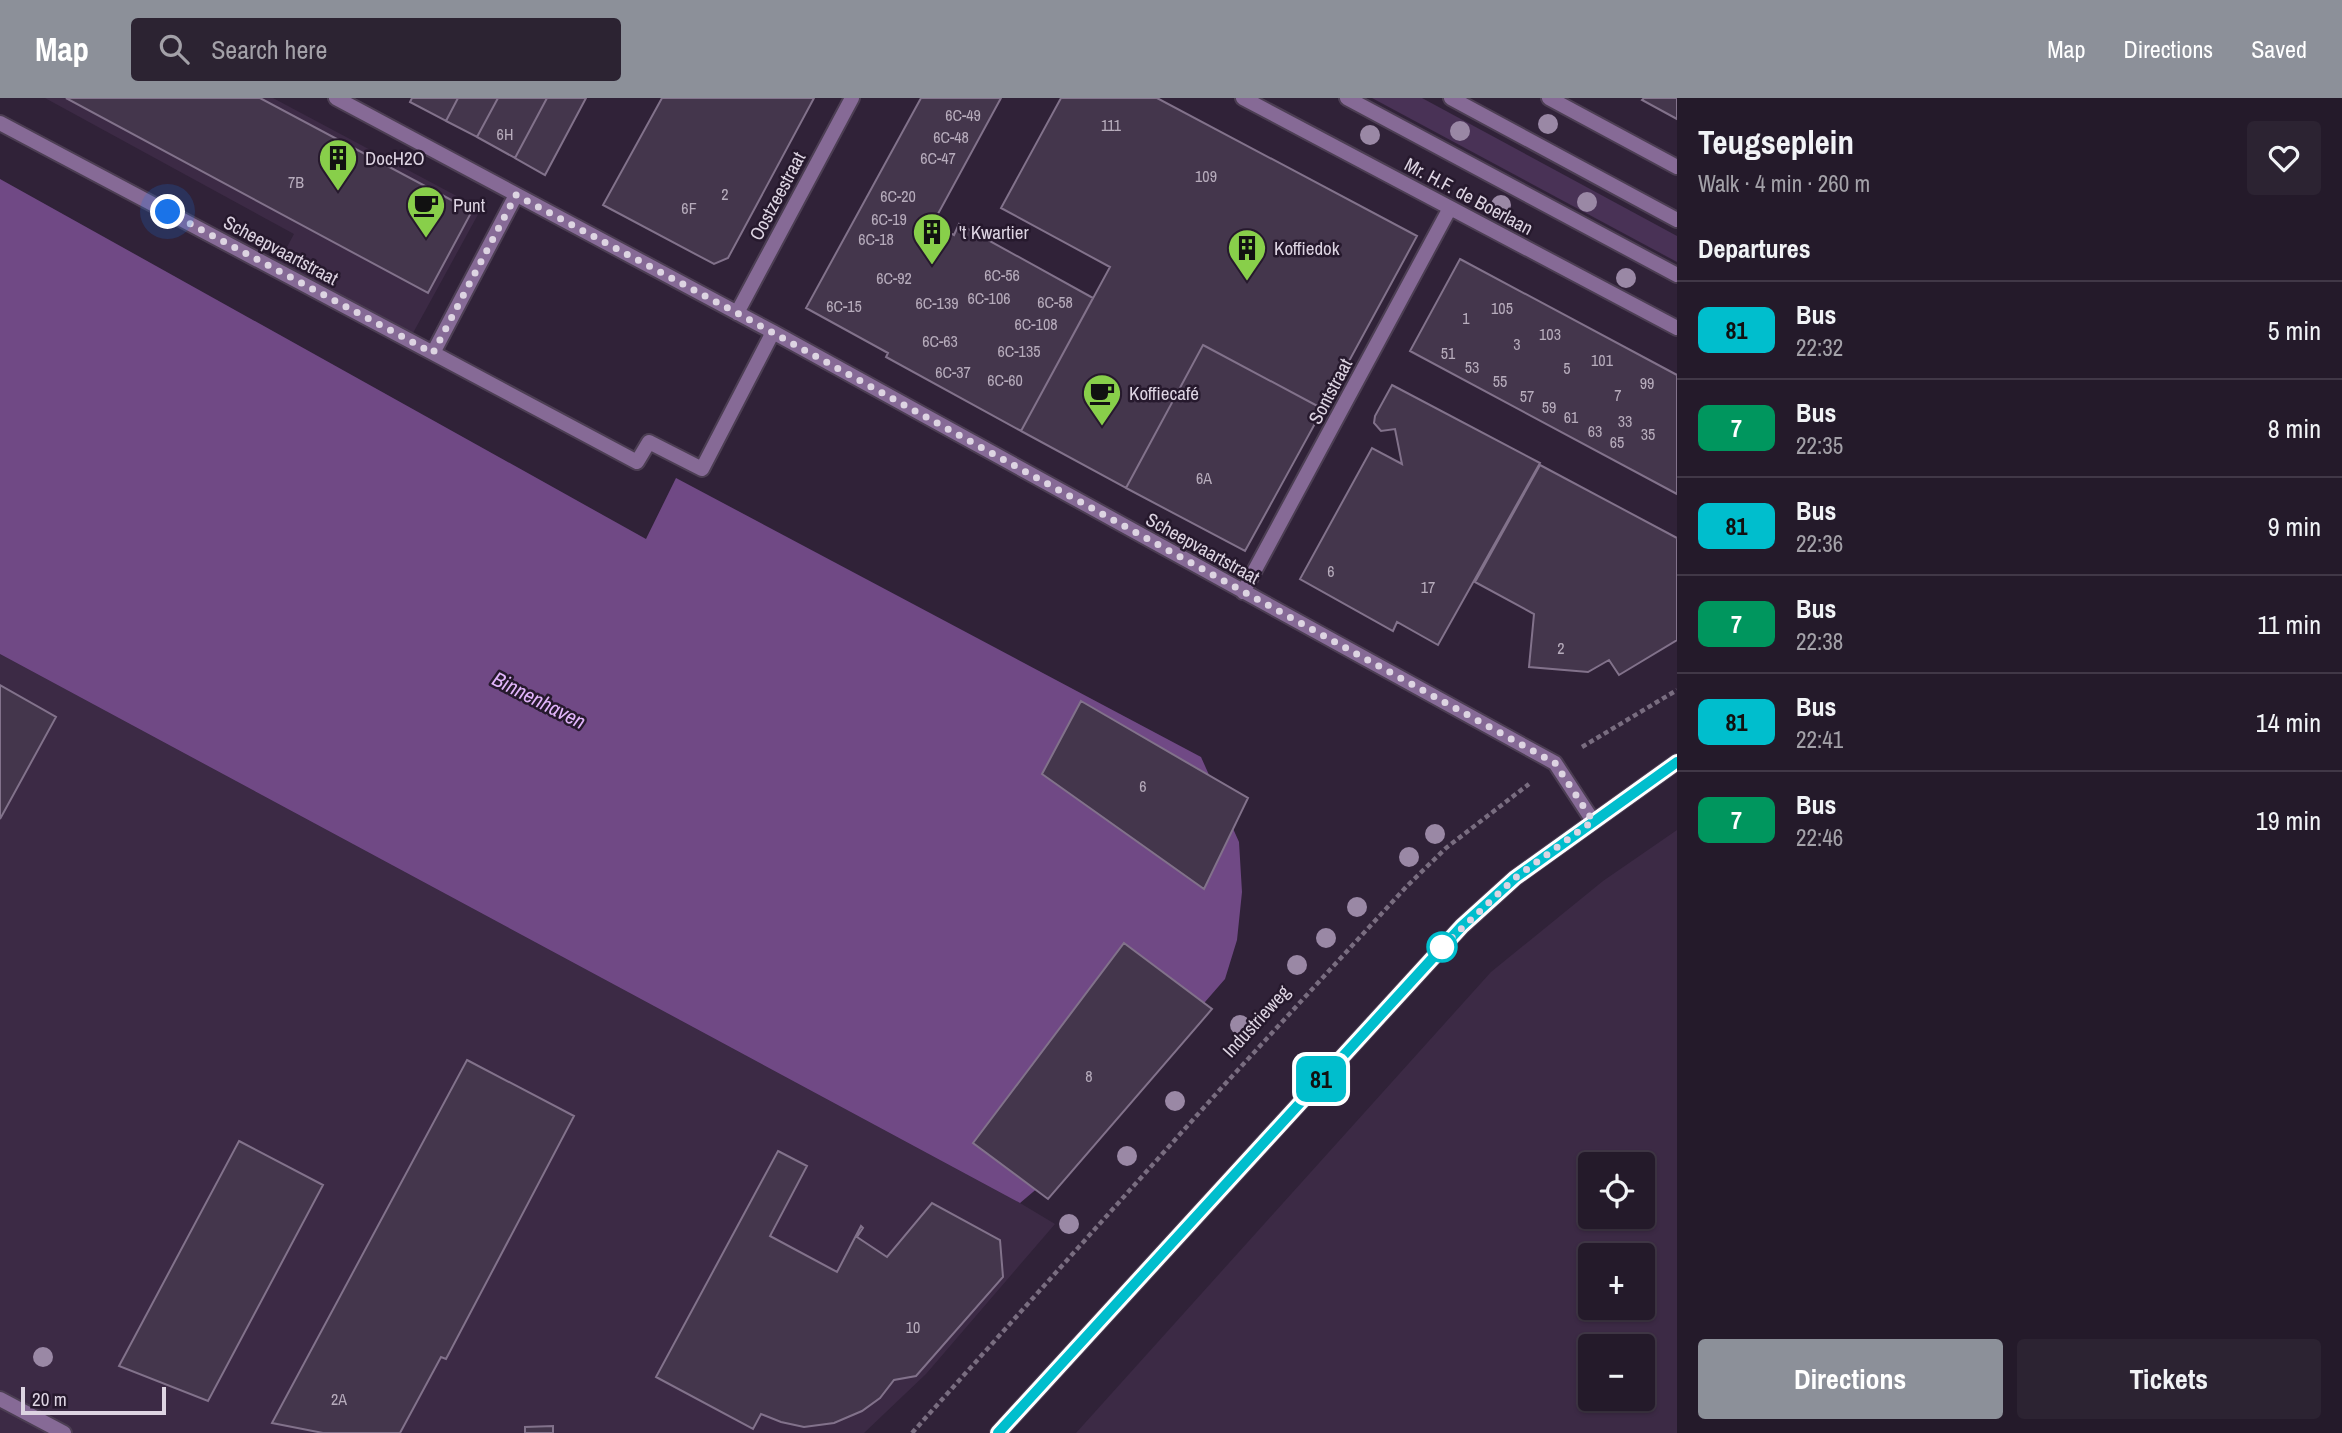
<!DOCTYPE html>
<meta charset="utf-8">
<style>
body{margin:0;font-family:"Archivo Narrow",sans-serif;background:#2c2332;color:#f1f3f6;height:100vh;display:flex;flex-direction:column;font-size:26px;white-space:nowrap}
*{box-sizing:border-box;margin:0}
p{font-size:23px;color:#a3a1a8}
.icon{flex:none;width:38px;height:38px;fill:none;stroke:currentColor;stroke-width:2;stroke-linecap:round;stroke-linejoin:round}
.map{position:relative;flex:1;overflow:hidden}
.panel{display:flex;flex-direction:column;background:#241a2a;width:665px}
.panel>*{flex:none}
.badge{padding:0 14px;border-radius:10px;font-size:24px;line-height:46px}
.tools{position:absolute;left:1578px;top:1054px;display:grid;gap:14px}
.tools a{display:grid;place-items:center;width:77px;height:77px;border-radius:7px;background:#241a2a;box-shadow:0 2px 5px #0004,0 0 0 2px #413847;font-size:35px}
.scale{position:absolute;left:21px;bottom:18px;width:145px;box-sizing:border-box;padding-left:7px;border:4px solid #ddd4e2;border-top:0;font-size:19px;line-height:24px;white-space:nowrap;color:#ddd4e2;-webkit-text-stroke:5px #26192d;paint-order:stroke}
.you{position:absolute;width:35px;height:35px;margin:-18px;border:5px solid #fff;border-radius:50%;background:#1a73e8;box-shadow:0 0 0 10px #1a73e833}
.map>.badge{position:absolute;translate:-50% -50%;box-shadow:0 0 0 4px #fff}
h2{padding:0 21px;font-size:26px;line-height:63px}
.round{display:grid;place-items:center;flex:none;width:74px;height:74px;border-radius:7px;background:#2c2332}
.summary{display:flex;align-items:center;justify-content:space-between;height:119px;padding:0 21px}
h1{font-size:33px;font-weight:800;line-height:52px}
.cta{display:flex;gap:14px;margin-top:auto;padding:14px 21px}
.cta a{flex:1;height:80px;border-radius:7px;background:#8c9099;color:#fff;font-size:28px;font-weight:800;line-height:80px;text-align:center}
.cta a+a{background:#2c2332;color:#f1f3f6}
ul{padding:0;list-style:none}
li{display:flex;align-items:center;gap:21px;height:98px;padding:0 21px;border-top:2px solid #413847}
li div{flex:1}
li b{display:block;font-size:26px}
li em{font-style:normal}
li .badge{min-width:77px;font-weight:700;text-align:center}
header{display:flex;align-items:center;gap:42px;box-sizing:border-box;height:98px;padding:0 35px;background:#8c9099;color:#fff}
header strong{font-size:33px}
nav{display:flex;gap:38px;margin-inline-start:auto;font-size:24px}
.search{width:490px;height:63px;background:#2c2332;display:flex;align-items:center;gap:18px;box-sizing:border-box;padding:0 24px;border-radius:7px;color:#a3a1a8;font-size:26px}
main{display:flex;flex:1;min-height:0}
.map>svg:first-child{display:block}
</style>
<header>
<strong>Map</strong>
<div class="search"><svg class="icon" aria-label="search" viewBox="0 0 24 24"><circle cx="10" cy="10" r="6"/><path d="M15 15l6 6"/></svg>Search here</div>
<nav><a>Map</a><a>Directions</a><a>Saved</a></nav>
</header>
<main>
<div class="map">
<svg width="1677" height="1335" viewBox="0 0 1677 1335">
<rect width="100%" height="100%" fill="#302238"/>
<path fill="#3c2a45" fill-rule="evenodd" d="M45,0H273L481,111L413,235L279,164L294,136Z
M0,556L1020,1105L1055,1126L926,1276L864,1335H0Z
M1677,732V1335H1076L1491,874L1603,783ZM1591,1066H1643V1118H1591ZM1591,1157H1643V1209H1591ZM1591,1248H1643V1300H1591Z"/>
<path fill="#493256" d="M1372,0H1422L1677,138V164Z"/>
<path fill="#704985" d="M0,81L646,441L676,380L1201,659L1239,744L1242,794L1237,842L1225,881L1059,1072L1020,1105L0,556Z"/>
<path fill="#44364c" stroke="#82728b" stroke-width="2" d="M66,0H260L472,113L428,195Z
M412,0H458L446,23L410,4Z
M458,0H498L477,39L446,23Z
M498,0H547L515,60L477,39Z
M547,0H586L545,77L515,60Z
M662,0H814L728,160L714,166L603,107Z
M921,0H1001L933,125L954,137L959,126L1093,200L1021,333L886,259L888,255L806,210Z
M1061,0H1157L1417,138L1323,311L1203,247L1126,390L1021,333L1110,169L1001,110Z
M1644,0H1677V21L1642,2Z
M1460,161L1677,277V396L1410,253Z
M1203,247L1323,311L1245,453L1126,390Z
M1392,287L1540,365L1438,547L1397,524L1393,533L1300,481L1372,350L1402,366L1395,331L1381,333L1374,325L1375,318Z
M1540,367L1677,440V542L1619,577L1609,562L1588,574L1529,569L1534,516L1475,484Z
M0,587L56,619L0,721Z
M1081,603L1248,700L1204,791L1042,676Z
M1124,845L1212,911L1048,1101L973,1045Z
M467,962L574,1018L446,1261L441,1259L400,1335H323L272,1325Z
M239,1043L323,1087L208,1303L119,1268Z
M778,1053L807,1068L770,1138L837,1174L861,1128L863,1130L857,1139L887,1159L932,1105L1000,1142L1003,1179L916,1278L894,1282L880,1300L862,1313L834,1325L804,1329L781,1324L761,1316L753,1331L656,1279Z
M553,1328V1335H525V1329Z"/>
<g fill="none" stroke-linecap="round" stroke-linejoin="round">
<g stroke="#4c3e53" stroke-width="18">
<path id="minor" d="M336,0L773,234L1555,665L1593,723
M1243,0L1677,230
M1549,0L1677,69
M0,25L433,255L516,97
M737,215L852,0
M433,255L637,364L649,344L702,371L773,234
M1243,494L1450,110
M0,1301L64,1335"/>
</g>
<g stroke="#4c3e53" stroke-width="18">
<path id="tertiary" d="M1347,0L1677,177
M1451,0L1677,122
M998,1335L1462,828L1515,780L1677,664"/>
</g>
<path stroke="#796d80" stroke-width="4.5" stroke-dasharray="5 3.5" stroke-linecap="butt" d="M1582,649L1677,592
M912,1335L1225,986L1407,788L1446,750L1529,686"/>
<use href="#minor" stroke="#866a96" stroke-width="14"/>
<use href="#tertiary" stroke="#866a96" stroke-width="14"/>
</g>
<g fill="#9a88a5">
<circle cx="1548" cy="26" r="10"/>
<circle cx="1460" cy="33" r="10"/>
<circle cx="1370" cy="37" r="10"/>
<circle cx="1587" cy="104" r="10"/>
<circle cx="1501" cy="107" r="10"/>
<circle cx="1626" cy="180" r="10"/>
<circle cx="1435" cy="736" r="10"/>
<circle cx="1409" cy="759" r="10"/>
<circle cx="1357" cy="809" r="10"/>
<circle cx="1326" cy="840" r="10"/>
<circle cx="1297" cy="867" r="10"/>
<circle cx="1240" cy="927" r="10"/>
<circle cx="1175" cy="1003" r="10"/>
<circle cx="1127" cy="1058" r="10"/>
<circle cx="1069" cy="1126" r="10"/>
<circle cx="43" cy="1259" r="10"/>
</g>
<g fill="none" stroke-linecap="round" stroke-linejoin="round">
<g stroke="#fff" stroke-width="16">
<path id="line" d="M998,1335L1462,828L1515,780L1677,664"/>
</g>
<use href="#line" stroke="#00becd" stroke-width="10"/>
<path stroke="#ddd4e2" stroke-width="7" stroke-dasharray="0 12.6" d="M168,114L433,255L516,97L737,215L1555,665L1593,723L1515,780L1442,849"/>
</g>
<defs>
<g id="building-pin" transform="scale(2.0125)"><path d="M0 17L-7.5 6A9.5 9.5 0 1 1 7.5 6Z" fill="#88cf4a" stroke="#26192d"/><path d="M-4-6H4V6H1V3H-1V6H-4ZM-2.5-4.3h1.7v1.8h-1.7ZM.8-4.3h1.7v1.8H.8ZM-2.5-1h1.7V.8h-1.7ZM.8-1h1.7V.8H.8Z" fill="#111"/></g>
<g id="cafe-pin" transform="scale(2.0125)"><path d="M0 17L-7.5 6A9.5 9.5 0 1 1 7.5 6Z" fill="#88cf4a" stroke="#26192d"/><path d="M-5.5-4.5H6V0H3Q3 3.5 0 3.5H-2.5Q-5.5 3.5-5.5 0ZM3-3.2v2h1.7v-2ZM-6 4.5H4V6H-6Z" fill="#111"/></g>
</defs>
<g fill-rule="evenodd">
<use href="#building-pin" x="338" y="60"/>
<use href="#cafe-pin" x="426" y="107"/>
<use href="#building-pin" x="932" y="134"/>
<use href="#building-pin" x="1247" y="150"/>
<use href="#cafe-pin" x="1102" y="295"/>
</g>
<circle fill="#fff" stroke="#00becd" stroke-width="3.5" cx="1442" cy="849" r="14"/>
<g text-anchor="middle" dominant-baseline="central" stroke-width="5" stroke-linejoin="round" paint-order="stroke">
<g font-size="16" fill="#b7acbc">
<text x="963" y="17">6C-49</text>
<text x="1111" y="27">111</text>
<text x="505" y="36">6H</text>
<text x="951" y="39">6C-48</text>
<text x="938" y="60">6C-47</text>
<text x="1206" y="78">109</text>
<text x="296" y="84">7B</text>
<text x="725" y="96">2</text>
<text x="898" y="98">6C-20</text>
<text x="689" y="110">6F</text>
<text x="889" y="121">6C-19</text>
<text x="876" y="141">6C-18</text>
<text x="1002" y="177">6C-56</text>
<text x="894" y="180">6C-92</text>
<text x="989" y="200">6C-106</text>
<text x="1055" y="204">6C-58</text>
<text x="937" y="205">6C-139</text>
<text x="844" y="208">6C-15</text>
<text x="1502" y="210">105</text>
<text x="1466" y="220">1</text>
<text x="1036" y="226">6C-108</text>
<text x="1550" y="236">103</text>
<text x="940" y="243">6C-63</text>
<text x="1517" y="246">3</text>
<text x="1019" y="253">6C-135</text>
<text x="1448" y="255">51</text>
<text x="1602" y="262">101</text>
<text x="1472" y="269">53</text>
<text x="1567" y="270">5</text>
<text x="953" y="274">6C-37</text>
<text x="1005" y="282">6C-60</text>
<text x="1500" y="283">55</text>
<text x="1647" y="285">99</text>
<text x="1618" y="297">7</text>
<text x="1527" y="298">57</text>
<text x="1549" y="309">59</text>
<text x="1571" y="319">61</text>
<text x="1625" y="323">33</text>
<text x="1595" y="333">63</text>
<text x="1648" y="336">35</text>
<text x="1617" y="344">65</text>
<text x="1204" y="380">6A</text>
<text x="1331" y="473">6</text>
<text x="1428" y="489">17</text>
<text x="1561" y="550">2</text>
<text x="1143" y="688">6</text>
<text x="1089" y="978">8</text>
<text x="913" y="1229">10</text>
<text x="339" y="1301">2A</text>
</g>
<g font-size="19" fill="#ddd4e2" stroke="#26192d" text-anchor="start">
<text x="365" y="60">DocH2O</text>
<text x="453" y="107">Punt</text>
<text x="959" y="134">'t Kwartier</text>
<text x="1274" y="150">Koffiedok</text>
<text x="1129" y="295">Koffiecafé</text>
</g>
<g font-size="19" fill="#ddd4e2" stroke="#26192d">
<text transform="translate(777 98) rotate(-62)">Oostzeestraat</text>
<text transform="translate(1469 98) rotate(28)">Mr. H.F. de Boerlaan</text>
<text transform="translate(281 152) rotate(28)">Scheepvaartstraat</text>
<text transform="translate(1330 293) rotate(-62)">Sontstraat</text>
<text transform="translate(1203 450) rotate(29)">Scheepvaartstraat</text>
<text transform="translate(1256 923) rotate(-48)">Industrieweg</text>
</g>
<g font-size="21" font-style="italic" fill="#e2b5fb" stroke="#26192d">
<text transform="translate(539 602) rotate(27)">Binnenhaven</text>
</g>
</g>
</svg>
<div class="tools">
<a><svg class="icon" aria-label="locate" viewBox="0 0 24 24"><circle cx="12" cy="12" r="6"/><path d="M12 2v4M12 18v4M2 12h4M18 12h4"/></svg></a>
<a>+</a>
<a>−</a>
</div>
<div class="scale">20 m</div>
<div class="you" style="left:168px;top:114px"></div>
<b class="badge" style="left:1321px;top:981px;background:#00becd;color:#111">81</b>
</div>
<section class="panel">
<div class="summary"><div><h1>Teugseplein</h1><p>Walk · 4 min · 260 m</p></div><a class="round"><svg class="icon" aria-label="heart" viewBox="0 0 24 24"><path d="M12 20l-8-8c-3-5 5-10 8-4 3-6 11-1 8 4z"/></svg></a></div>
<h2>Departures</h2>
<ul>
<li><span class="badge" style="background:#00becd;color:#111">81</span><div><b>Bus</b><p>22:32</p></div><em>5 min</em></li>
<li><span class="badge" style="background:#00965e;color:#fff">7</span><div><b>Bus</b><p>22:35</p></div><em>8 min</em></li>
<li><span class="badge" style="background:#00becd;color:#111">81</span><div><b>Bus</b><p>22:36</p></div><em>9 min</em></li>
<li><span class="badge" style="background:#00965e;color:#fff">7</span><div><b>Bus</b><p>22:38</p></div><em>11 min</em></li>
<li><span class="badge" style="background:#00becd;color:#111">81</span><div><b>Bus</b><p>22:41</p></div><em>14 min</em></li>
<li><span class="badge" style="background:#00965e;color:#fff">7</span><div><b>Bus</b><p>22:46</p></div><em>19 min</em></li>
</ul>
<div class="cta"><a>Directions</a><a>Tickets</a></div>
</section>
</main>
